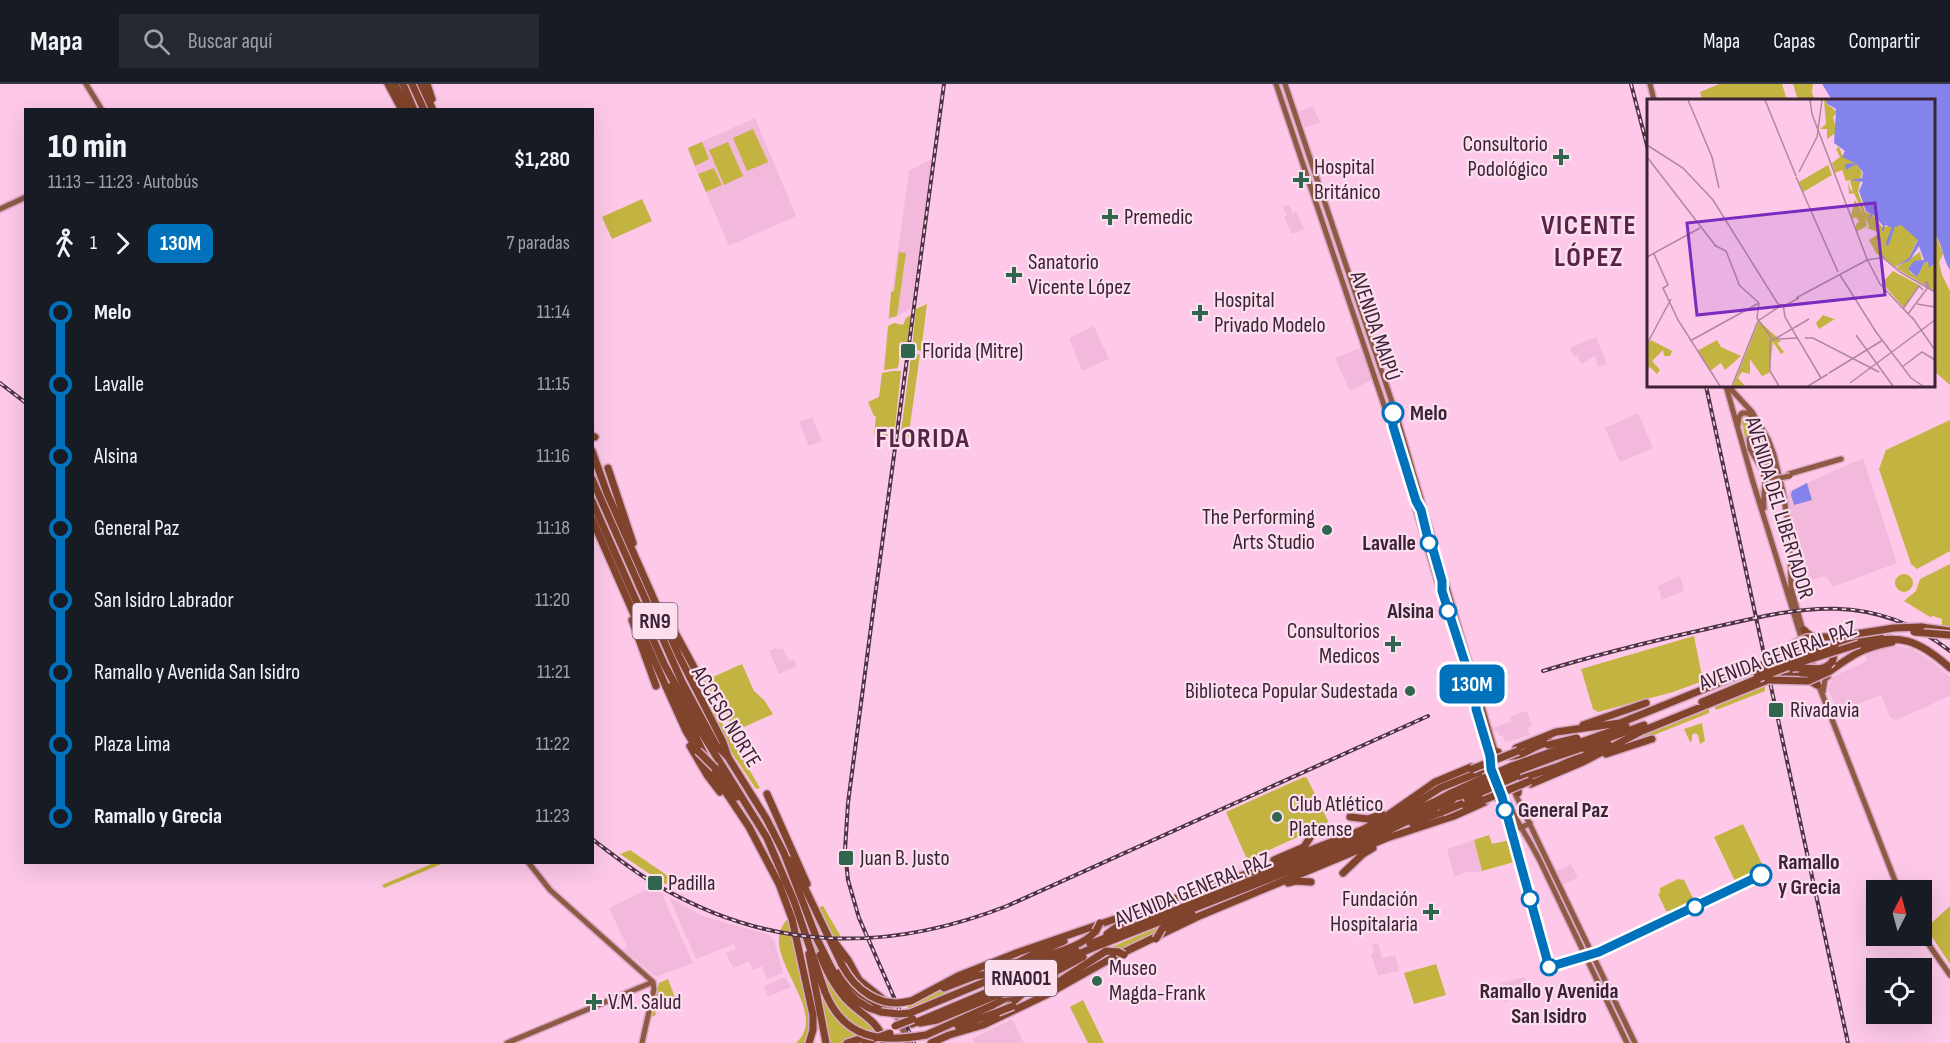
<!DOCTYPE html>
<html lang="es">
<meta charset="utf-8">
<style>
body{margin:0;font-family:"Sofia Sans Condensed",sans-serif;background:#242831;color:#f1f3f6;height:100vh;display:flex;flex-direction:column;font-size:22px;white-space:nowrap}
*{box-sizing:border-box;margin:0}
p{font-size:20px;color:#9ea1a6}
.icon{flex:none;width:33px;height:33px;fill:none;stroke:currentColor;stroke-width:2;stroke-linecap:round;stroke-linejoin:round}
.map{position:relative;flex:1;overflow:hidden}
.details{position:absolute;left:24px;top:24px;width:570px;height:756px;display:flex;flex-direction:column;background:#171b24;border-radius:0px;box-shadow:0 6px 24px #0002}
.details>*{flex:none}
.badge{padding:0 12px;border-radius:9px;font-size:21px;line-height:39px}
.needle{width:39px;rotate:6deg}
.controls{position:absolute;left:1866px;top:796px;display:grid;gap:12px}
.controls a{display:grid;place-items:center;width:66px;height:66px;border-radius:0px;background:#171b24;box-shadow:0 6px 24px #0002;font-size:30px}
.map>.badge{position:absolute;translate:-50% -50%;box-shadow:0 0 0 3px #fff}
.legs{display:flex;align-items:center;gap:9px;height:66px;padding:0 24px;font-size:20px}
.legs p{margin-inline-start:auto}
.overview{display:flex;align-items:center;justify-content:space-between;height:102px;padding:0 24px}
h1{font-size:33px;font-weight:800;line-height:45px}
ul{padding:0 24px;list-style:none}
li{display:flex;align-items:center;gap:21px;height:72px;font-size:22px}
li i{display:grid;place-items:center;width:9px;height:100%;margin:0 8px;background:currentColor}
li i::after{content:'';width:15px;height:15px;margin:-8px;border:4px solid;border-radius:50%;background:#171b24}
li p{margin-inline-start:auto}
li:first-child i{background:linear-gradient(#0000 50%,currentColor 0)}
li:last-child i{background:linear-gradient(currentColor 50%,#0000 0)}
header{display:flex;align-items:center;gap:36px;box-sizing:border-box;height:84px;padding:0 30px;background:#171b24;border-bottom:2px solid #363941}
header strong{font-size:28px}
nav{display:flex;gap:33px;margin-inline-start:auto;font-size:21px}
.search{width:420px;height:54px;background:#242831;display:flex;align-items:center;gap:15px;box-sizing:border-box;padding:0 21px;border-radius:0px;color:#9ea1a6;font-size:22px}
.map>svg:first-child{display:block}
</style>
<header>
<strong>Mapa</strong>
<div class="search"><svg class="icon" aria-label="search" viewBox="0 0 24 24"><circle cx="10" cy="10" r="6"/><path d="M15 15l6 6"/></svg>Buscar aquí</div>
<nav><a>Mapa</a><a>Capas</a><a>Compartir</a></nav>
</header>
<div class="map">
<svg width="1950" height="959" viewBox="0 0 1950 959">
<rect width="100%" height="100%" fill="#fec9e9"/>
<path fill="#f2b9dc" d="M1313,22L1320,38L1305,44L1299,28Z
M755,34L796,132L729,162L687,64Z
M932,75L911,225L888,236L909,87Z
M1289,121L1293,129L1296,127L1304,145L1292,150L1284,133L1287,131L1283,123Z
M1094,242L1109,275L1082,287L1069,254Z
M1596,253L1607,280L1598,283L1595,272L1581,280L1577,271L1574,272L1570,264Z
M1361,264L1373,295L1350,307L1335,274Z
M1638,329L1653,364L1620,378L1605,344Z
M812,333L822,357L809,362L799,338Z
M1863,374L1897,479L1833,503L1826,492L1804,498L1796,473L1787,412L1789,407Z
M1680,492L1684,507L1661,516L1660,508L1657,502Z
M1893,561L1912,565L1933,578L1950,593V612L1896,636L1890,633L1881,611L1838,628L1828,605L1832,596L1830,594L1867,577L1865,569Z
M776,564L778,566L783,564L789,577L794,575L797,582L779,590L769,567Z
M1527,627L1532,642L1527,644L1530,651L1505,659L1503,651L1499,652L1497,647L1493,648L1492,644L1511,638L1510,632Z
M1474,756L1482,787L1472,789L1471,787L1454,792L1447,765Z
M1571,780L1578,794L1563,800L1557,787Z
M652,803L666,811L663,812L693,879L656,893L623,865L627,862L609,824Z
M669,813L703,832L769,851L774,857L783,889L767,895L762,882L753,886L749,877L733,884L726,869L736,865L734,860L696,875Z
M1378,859L1382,874L1395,871L1399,885L1398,887L1378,892L1371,870L1374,869L1372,860Z
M785,893L791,903L768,913L764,902Z
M1525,893L1530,911L1504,918L1500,899Z
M1012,935L1024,959H974L972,955Z"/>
<path fill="#c3b340" d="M1719,0H1782L1787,16H1702L1700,8Z
M1793,0H1813L1812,9L1815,16H1798Z
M753,45L768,78L747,87L733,54Z
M702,58L709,75L695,82L688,64Z
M728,58L743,92L724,101L709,66Z
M714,84L722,101L706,108L698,90Z
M642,115L652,137L612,155L602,133Z
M1934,149L1937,154L1943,170L1939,178L1942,191L1950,207V301L1934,287Z
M899,168L906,169L897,232L889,234L891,208L894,207Z
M927,220L921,267L912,264L916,225Z
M911,231L905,270H900L898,284L884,286L888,242L894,239L903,241L906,234Z
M920,270L908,356L900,355L911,272Z
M893,287H901L894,353L874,350L876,332H874L868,318L879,313L882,289Z
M1747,331L1762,350L1756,348L1750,351L1746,358L1741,334Z
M1950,336V467L1917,485L1911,480L1879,385L1886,366Z
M1950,480V545L1942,543V535L1933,532L1930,533L1904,517L1916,507L1920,495Z
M1895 499a9 9 0 1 1 18 0a9 9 0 1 1-18 0Z
M1694,552L1703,597L1673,608L1598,628L1593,625L1581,585Z
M742,580L754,607L764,616L773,630L735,647L704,597Z
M698,598L760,704L756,705L732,669Z
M1765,600V607L1716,626L1714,621Z
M1709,623V629L1649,653L1625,659L1630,655Z
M1702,639L1705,657L1700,660L1698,651L1695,649L1692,651V657L1690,658L1684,645Z
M1304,693L1307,694L1328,737L1327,740L1249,775L1246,773L1226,728Z
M1743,740L1764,784V787L1738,799L1735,797L1714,753Z
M1489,751L1492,760L1510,756L1515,776L1514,778L1482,787L1474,756Z
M630,766L674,796L665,800L620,770Z
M436,778L444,779L384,804L382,801Z
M1678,795L1684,796L1695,818L1674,828L1666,827L1658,810L1660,809V804Z
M823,822L840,851L841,860L850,872L857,887L873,904C853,891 830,846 819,823Z
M1950,822V880L1926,844Z
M788,835L811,927C812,938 811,950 804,959H796C833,926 753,868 788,835Z
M1170,838L1159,848L1119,867L1115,865L1063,893L1033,903L1077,878Z
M809,844L826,889L877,946L863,950L847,940L830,915Z
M1436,880L1446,911L1414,920L1404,889Z
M813,885C823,911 832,936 856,952L840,959H831Z
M982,893V895L990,893L909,926L907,921L947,904Z
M668,895L676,916L662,922V924L655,928L656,931L651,933L659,899Z
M1083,916L1104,959H1088L1070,923Z"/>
<path fill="#8383eb" d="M1822,0H1950V186C1942,174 1943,160 1934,149V16H1832Z
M1807,399L1812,416L1794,421L1791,411L1792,407Z"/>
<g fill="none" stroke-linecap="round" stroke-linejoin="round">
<g stroke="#d7a8c5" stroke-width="8">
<path id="major" d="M86,0L102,26
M1276,0L1389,336L1489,670
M1285,0L1397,333L1496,670
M1650,0L1654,16
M0,125L26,113
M1726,302L1753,398L1802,556
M1728,302L1752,328L1768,355L1774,371L1783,408L1790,452L1791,504L1814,586
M1738,341L1739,333L1742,329H1748L1754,334
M1763,387L1750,365L1749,355L1754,351L1761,352C1775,371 1761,403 1764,424
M1789,390L1841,375
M1817,597L1899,807
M1823,608L1825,595L1828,593
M1491,685V679
M1509,697L1635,959
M1500,701C1510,728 1527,751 1540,777L1627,959
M1502,714L1510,744H1521L1530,739
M528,778L550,806L653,898L654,905L642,959
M1922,851L1950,891
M884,917L899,936L908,959
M507,959L653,898"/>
</g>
<g stroke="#d7a8c5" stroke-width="10">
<path id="highway" d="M388,0L402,26
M395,0L407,26
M403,0L414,26
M412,0L424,26
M421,0L433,26
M427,0L432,15
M592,352L595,353
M592,367L607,409L679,572L723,658L728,673
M608,384L633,459
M592,395L682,598L716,661L728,673L766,734L784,769L817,855L832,885L840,899L856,916L869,924L881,928
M592,417L664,580L700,646L767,754L794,817L825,908
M592,435L658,585L686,647L698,667
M664,528L697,589
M632,536L656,602
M1921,543L1950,547
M1804,546C1814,559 1841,556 1832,578
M1859,560C1900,549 1919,556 1950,584
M1835,561L1880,550
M1774,578L1794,561
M1788,583L1792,587L1817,601
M1830,587C1854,570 1862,564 1892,558
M1773,595L1784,592L1800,593
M672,602L713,689L749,743L779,800L792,835L813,931V946L809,959
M1702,618L1759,594
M1583,641L1646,619
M1581,658L1626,642
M690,662L707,691L720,708
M1516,664L1556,648L1620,639L1761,582
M1582,664L1644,641
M1494,667L1498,668
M1606,670L1652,655
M1508,672C1523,674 1536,659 1551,658
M1488,673L1489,669
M1512,682L1551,668
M715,684L737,713
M1515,688L1552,674
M1531,700L1583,678L1642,647L1768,596
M1518,709L1519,699L1523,694L1559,682L1608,660
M767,710L807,800
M1449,710L1484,694
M1467,714L1490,704
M1452,716L1487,699
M1458,724L1487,711L1499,714
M1350,733L1368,735L1382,730
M1392,735L1440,704L1480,688L1485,682
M1412,739L1442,728
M789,776L800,794L842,881
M1274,776L1304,763L1311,752
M1343,789L1363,770L1373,764
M1288,799L1296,797L1311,798
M1142,830H1150L1161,827
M1162,845L1167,841L1192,830
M1107,850L1130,833
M835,859L848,876L859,896L884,916
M1090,860L1338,762L1434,718
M809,870L826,959
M820,871C826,886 833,900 844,913C857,929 880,936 884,959
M1030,875C1050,871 1082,863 1096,847
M1045,879L1076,866
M1007,884L1032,871L1064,857
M839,889L861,910L894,930
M1063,895L1106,867L1118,868
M944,904L975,892L1020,885L1049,877
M1033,906L1068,894
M911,917L958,892L1019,868L1272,781L1362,746L1382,735L1435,698L1471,683
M1005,925L1028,905
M910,929L987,897
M920,939L937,936L1002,909
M912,940L1095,863L1340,767L1389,746L1436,723
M958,942L998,928
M926,951L993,921L1083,873
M847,959L872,951
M865,959L876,954
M931,959L949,951L983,941L1002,932L1048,910L1112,874L1197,833L1387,754L1454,732L1485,718"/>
</g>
<use href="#major" stroke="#8f5944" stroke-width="5"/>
<use href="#highway" stroke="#80432b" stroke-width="7"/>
<g stroke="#503446" stroke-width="4">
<path id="rail" d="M1631,0L1648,65
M0,299L26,319
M1706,302L1848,959
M1543,587C1596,571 1648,558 1702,546C1793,525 1868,503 1950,567
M592,755C616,773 638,791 664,805C776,868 889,868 1007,822L1428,632
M914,959L859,834L848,796L845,766L848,719L874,520L944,0"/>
</g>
<use href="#rail" stroke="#fbdfef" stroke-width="1.5" stroke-dasharray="4.5" stroke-linecap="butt"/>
<g stroke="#d7a8c5" stroke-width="8" stroke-linecap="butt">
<path id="major-bridge" d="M1763,391L1774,395L1790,392"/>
</g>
<g stroke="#d7a8c5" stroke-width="10" stroke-linecap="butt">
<path id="highway-bridge" d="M1914,548L1950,551
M1789,572C1798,561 1808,564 1821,563
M1761,582L1795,559L1807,554L1843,552L1894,544L1921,543
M1792,584C1807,582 1821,590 1832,578
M1802,589L1820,590
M1757,590L1835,561
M1759,594L1792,581L1859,560
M1768,596L1808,597L1830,587
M1548,661L1577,654
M698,667L715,684
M1551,668L1581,658
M1552,674L1582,664
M1472,685L1518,667
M1484,694L1512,682
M1487,699L1515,688
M1490,704L1517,692
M1484,716L1530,697
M1434,718L1449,710
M1436,723L1452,716
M1442,728L1461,720
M1136,827L1142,830
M1096,847L1100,839
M1156,855L1162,845
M1118,868L1124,871
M842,881C855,906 880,925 910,917
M987,897L1007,884
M825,908C844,955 880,959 926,951
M1002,909L1033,906
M881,928L899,930L910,929
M998,928L1013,922
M895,942L913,935
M876,954L890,949"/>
</g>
<use href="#major-bridge" stroke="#8f5944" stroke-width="5"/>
<use href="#highway-bridge" stroke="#80432b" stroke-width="7"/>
</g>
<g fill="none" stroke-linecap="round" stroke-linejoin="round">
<g stroke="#fff" stroke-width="14">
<path id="line-1" d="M1393,329V342L1416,417L1421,426L1429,459L1432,462L1442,497V507L1476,613V625L1490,672L1491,685L1502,713L1549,883L1599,868L1761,791"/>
</g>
<use href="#line-1" stroke="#0072bc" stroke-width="9"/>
</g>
<g fill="#30664d" stroke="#fbdfef" stroke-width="2">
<path d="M1558 64h6v6h6v6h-6v6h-6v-6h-6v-6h6z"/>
<path d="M1298 87h6v6h6v6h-6v6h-6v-6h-6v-6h6z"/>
<path d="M1107 124h6v6h6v6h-6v6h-6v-6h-6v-6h6z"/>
<path d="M1011 182h6v6h6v6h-6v6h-6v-6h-6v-6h6z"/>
<path d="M1197 220h6v6h6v6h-6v6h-6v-6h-6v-6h6z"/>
<rect x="900" y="259" width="16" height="16" rx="3"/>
<circle cx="1327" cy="446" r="6"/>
<path d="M1390 551h6v6h6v6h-6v6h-6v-6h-6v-6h6z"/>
<circle cx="1410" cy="607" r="6"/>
<rect x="1768" y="618" width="16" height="16" rx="3"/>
<circle cx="1277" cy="733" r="6"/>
<rect x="838" y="766" width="16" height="16" rx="3"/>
<rect x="647" y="791" width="16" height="16" rx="3"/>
<path d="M1428 819h6v6h6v6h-6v6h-6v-6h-6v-6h6z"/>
<circle cx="1097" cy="897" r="6"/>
<path d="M591 909h6v6h6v6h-6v6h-6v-6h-6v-6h6z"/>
</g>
<g fill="#fff" stroke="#0072bc" stroke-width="3">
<circle cx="1393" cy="329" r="10"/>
<circle cx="1429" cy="459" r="8"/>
<circle cx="1448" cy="527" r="8"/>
<circle cx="1505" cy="726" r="8"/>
<circle cx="1761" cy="791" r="10"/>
<circle cx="1530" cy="815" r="8"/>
<circle cx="1695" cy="823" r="8"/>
<circle cx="1549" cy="883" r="8"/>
</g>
<g text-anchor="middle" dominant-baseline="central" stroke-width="4.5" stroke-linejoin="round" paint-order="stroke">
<g fill="#fbdfef" stroke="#755b6b" stroke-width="1.5">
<rect x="632.5" y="519" width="45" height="36" rx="4.5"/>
<rect x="985" y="876" width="72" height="36" rx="4.5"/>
</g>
<g font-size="21" font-weight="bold" fill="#3c2333">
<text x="655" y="537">RN9</text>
<text x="1021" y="894">RNA001</text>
</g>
<g font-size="22" fill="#3c2333" stroke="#fbdfef" text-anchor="start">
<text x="1548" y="60" text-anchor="end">Consultorio<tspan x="1548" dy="25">Podológico</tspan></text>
<text x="1314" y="83">Hospital<tspan x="1314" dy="25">Británico</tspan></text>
<text x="1124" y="133">Premedic</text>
<text x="1028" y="178">Sanatorio<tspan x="1028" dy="25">Vicente López</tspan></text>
<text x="1214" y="216">Hospital<tspan x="1214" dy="25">Privado Modelo</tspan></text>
<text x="922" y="267">Florida (Mitre)</text>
<text x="1315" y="433" text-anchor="end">The Performing<tspan x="1315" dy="25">Arts Studio</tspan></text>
<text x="1380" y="547" text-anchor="end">Consultorios<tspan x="1380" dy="25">Medicos</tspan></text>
<text x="1398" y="607" text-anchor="end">Biblioteca Popular Sudestada</text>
<text x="1790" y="626">Rivadavia</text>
<text x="1289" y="720">Club Atlético<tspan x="1289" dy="25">Platense</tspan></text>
<text x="860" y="774">Juan B. Justo</text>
<text x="668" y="799">Padilla</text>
<text x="1418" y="815" text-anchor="end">Fundación<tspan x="1418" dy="25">Hospitalaria</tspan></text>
<text x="1109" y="884">Museo<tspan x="1109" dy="25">Magda-Frank</tspan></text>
<text x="608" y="918">V.M. Salud</text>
</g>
<g font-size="22" fill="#3c2333" stroke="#fbdfef">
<text transform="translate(1375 242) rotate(71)">AVENIDA MAIPÚ</text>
<text transform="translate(1779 424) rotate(73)">AVENIDA DEL LIBERTADOR</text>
<text transform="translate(1778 572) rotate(-20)">AVENIDA GENERAL PAZ</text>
<text transform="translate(726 633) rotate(59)">ACCESO NORTE</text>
<text transform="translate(1193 806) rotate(-22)">AVENIDA GENERAL PAZ</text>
</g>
<g font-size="22" font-weight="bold" fill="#3c2333" stroke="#fbdfef" text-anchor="start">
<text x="1410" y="329">Melo</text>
<text x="1416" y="459" text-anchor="end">Lavalle</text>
<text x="1434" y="527" text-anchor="end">Alsina</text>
<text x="1518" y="726">General Paz</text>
<text x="1778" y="778">Ramallo<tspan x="1778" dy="25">y Grecia</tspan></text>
<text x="1549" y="907" text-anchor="middle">Ramallo y Avenida<tspan x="1549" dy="25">San Isidro</tspan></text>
</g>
<g font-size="28" font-weight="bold" letter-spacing="1.5" fill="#582347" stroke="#fbdfef">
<text x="1589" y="141">VICENTE<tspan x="1589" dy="32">LÓPEZ</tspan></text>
<text x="923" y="354">FLORIDA</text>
</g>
</g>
<g transform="translate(1647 15)">
<rect width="288" height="288" fill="#fec9e9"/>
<path d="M177,1H182L179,4L190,13L186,18L190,33L180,40V30H173L179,25ZM192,48L196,58L205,59L215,73L211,93L218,113L226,116L235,128L254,126L271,140L262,159L248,168L229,154L222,141L233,134L220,129L222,127L218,119L220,127L209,133V125L212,123L209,118L205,120L204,116L208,101L217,117L207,94L202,95L201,82L203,90L206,93L203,81L199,82L195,71L188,74L185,64L193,58L189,50ZM181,66L185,76L156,93L152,83ZM273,153L275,162L267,163L262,172L270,178L277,164L281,162L284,168L288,164V192L249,169ZM246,172L272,186L257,209L235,184ZM215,214L188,220L172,230L169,224L176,216L187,220ZM112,222L134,242L130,244L142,259L137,253L134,255L126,243L122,274L115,277L103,260V275L95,273L91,279L98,287H86ZM4,241L25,252L23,257H17L16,251L5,262L13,271L10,275L3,268L0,270V245ZM70,241L74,248L94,257L78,271L74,264L63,272L50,252Z" fill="#c3b340"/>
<path d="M180,1H288V164L282,169L281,162L277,164L270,178L261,170L267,162L277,161L272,147L263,161L248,168L262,159L271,141L254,126L246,129L238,126L237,131L235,133L236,127L226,115L222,121L224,115L219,112L212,92L216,83L203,81L215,79L216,73L209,65L199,71L198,65L208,64L195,58L198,52L187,44L189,10L179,4Z" fill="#8383eb"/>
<path fill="none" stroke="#8383eb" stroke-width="3" d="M240,146L246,129"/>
<path fill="none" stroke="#b087a0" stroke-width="1.5" d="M41,1L65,58L72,89M118,1L149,77M163,1L165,15L220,160M0,46L36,69L66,101L131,205L137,207L152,199M0,58L68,146M152,73L170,38L175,1M149,78L191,173M67,146L79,152L92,185M7,155L21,186L16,189L31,221L73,287M234,157L253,173L288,193M0,158L53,129M219,158L233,185L266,220M193,176L229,233L264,279L276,287M91,185L112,204M149,199L220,161L238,158M112,204L110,219L126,241M136,205L138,218L174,279M270,205L288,208M256,210L272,187L276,191M261,215L282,187L279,182L280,189M265,218L288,251M209,236L246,287M158,239H166L232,273M123,240V272L132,287M130,240L151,239M126,241L162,220M43,242L112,204M0,245L24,200M255,268L275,253L288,261M182,274L236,241M203,284L288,221M85,287L111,222L136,205M161,287L181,275"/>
<path fill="#7b2cbf" fill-opacity="0.15" stroke="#7b2cbf" stroke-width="3" d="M228,104L238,196L50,216L40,124Z"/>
<rect width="288" height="288" fill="none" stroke="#3c2333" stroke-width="3"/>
</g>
</svg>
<div class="controls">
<a><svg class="needle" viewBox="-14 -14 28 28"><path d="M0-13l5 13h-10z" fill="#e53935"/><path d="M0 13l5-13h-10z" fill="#9ea1a6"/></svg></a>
<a><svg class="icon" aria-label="locate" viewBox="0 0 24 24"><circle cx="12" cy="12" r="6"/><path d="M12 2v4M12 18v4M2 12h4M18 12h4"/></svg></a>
</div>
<b class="badge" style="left:1472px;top:600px;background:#0072bc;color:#fff">130M</b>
<section class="details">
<div class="overview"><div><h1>10 min</h1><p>11:13 – 11:23 · Autobús</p></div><b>$1,280</b></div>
<div class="legs"><svg class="icon" aria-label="walk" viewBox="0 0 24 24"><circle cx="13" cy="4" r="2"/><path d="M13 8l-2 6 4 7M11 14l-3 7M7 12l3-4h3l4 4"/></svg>1<svg class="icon" aria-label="forward" viewBox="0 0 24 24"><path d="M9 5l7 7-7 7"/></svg><b class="badge" style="background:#0072bc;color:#fff">130M</b><p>7 paradas</p></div>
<ul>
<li><i style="color:#0072bc"></i><b>Melo</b><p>11:14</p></li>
<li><i style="color:#0072bc"></i><span>Lavalle</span><p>11:15</p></li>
<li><i style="color:#0072bc"></i><span>Alsina</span><p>11:16</p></li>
<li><i style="color:#0072bc"></i><span>General Paz</span><p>11:18</p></li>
<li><i style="color:#0072bc"></i><span>San Isidro Labrador</span><p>11:20</p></li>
<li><i style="color:#0072bc"></i><span>Ramallo y Avenida San Isidro</span><p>11:21</p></li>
<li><i style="color:#0072bc"></i><span>Plaza Lima</span><p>11:22</p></li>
<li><i style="color:#0072bc"></i><b>Ramallo y Grecia</b><p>11:23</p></li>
</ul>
</section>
</div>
